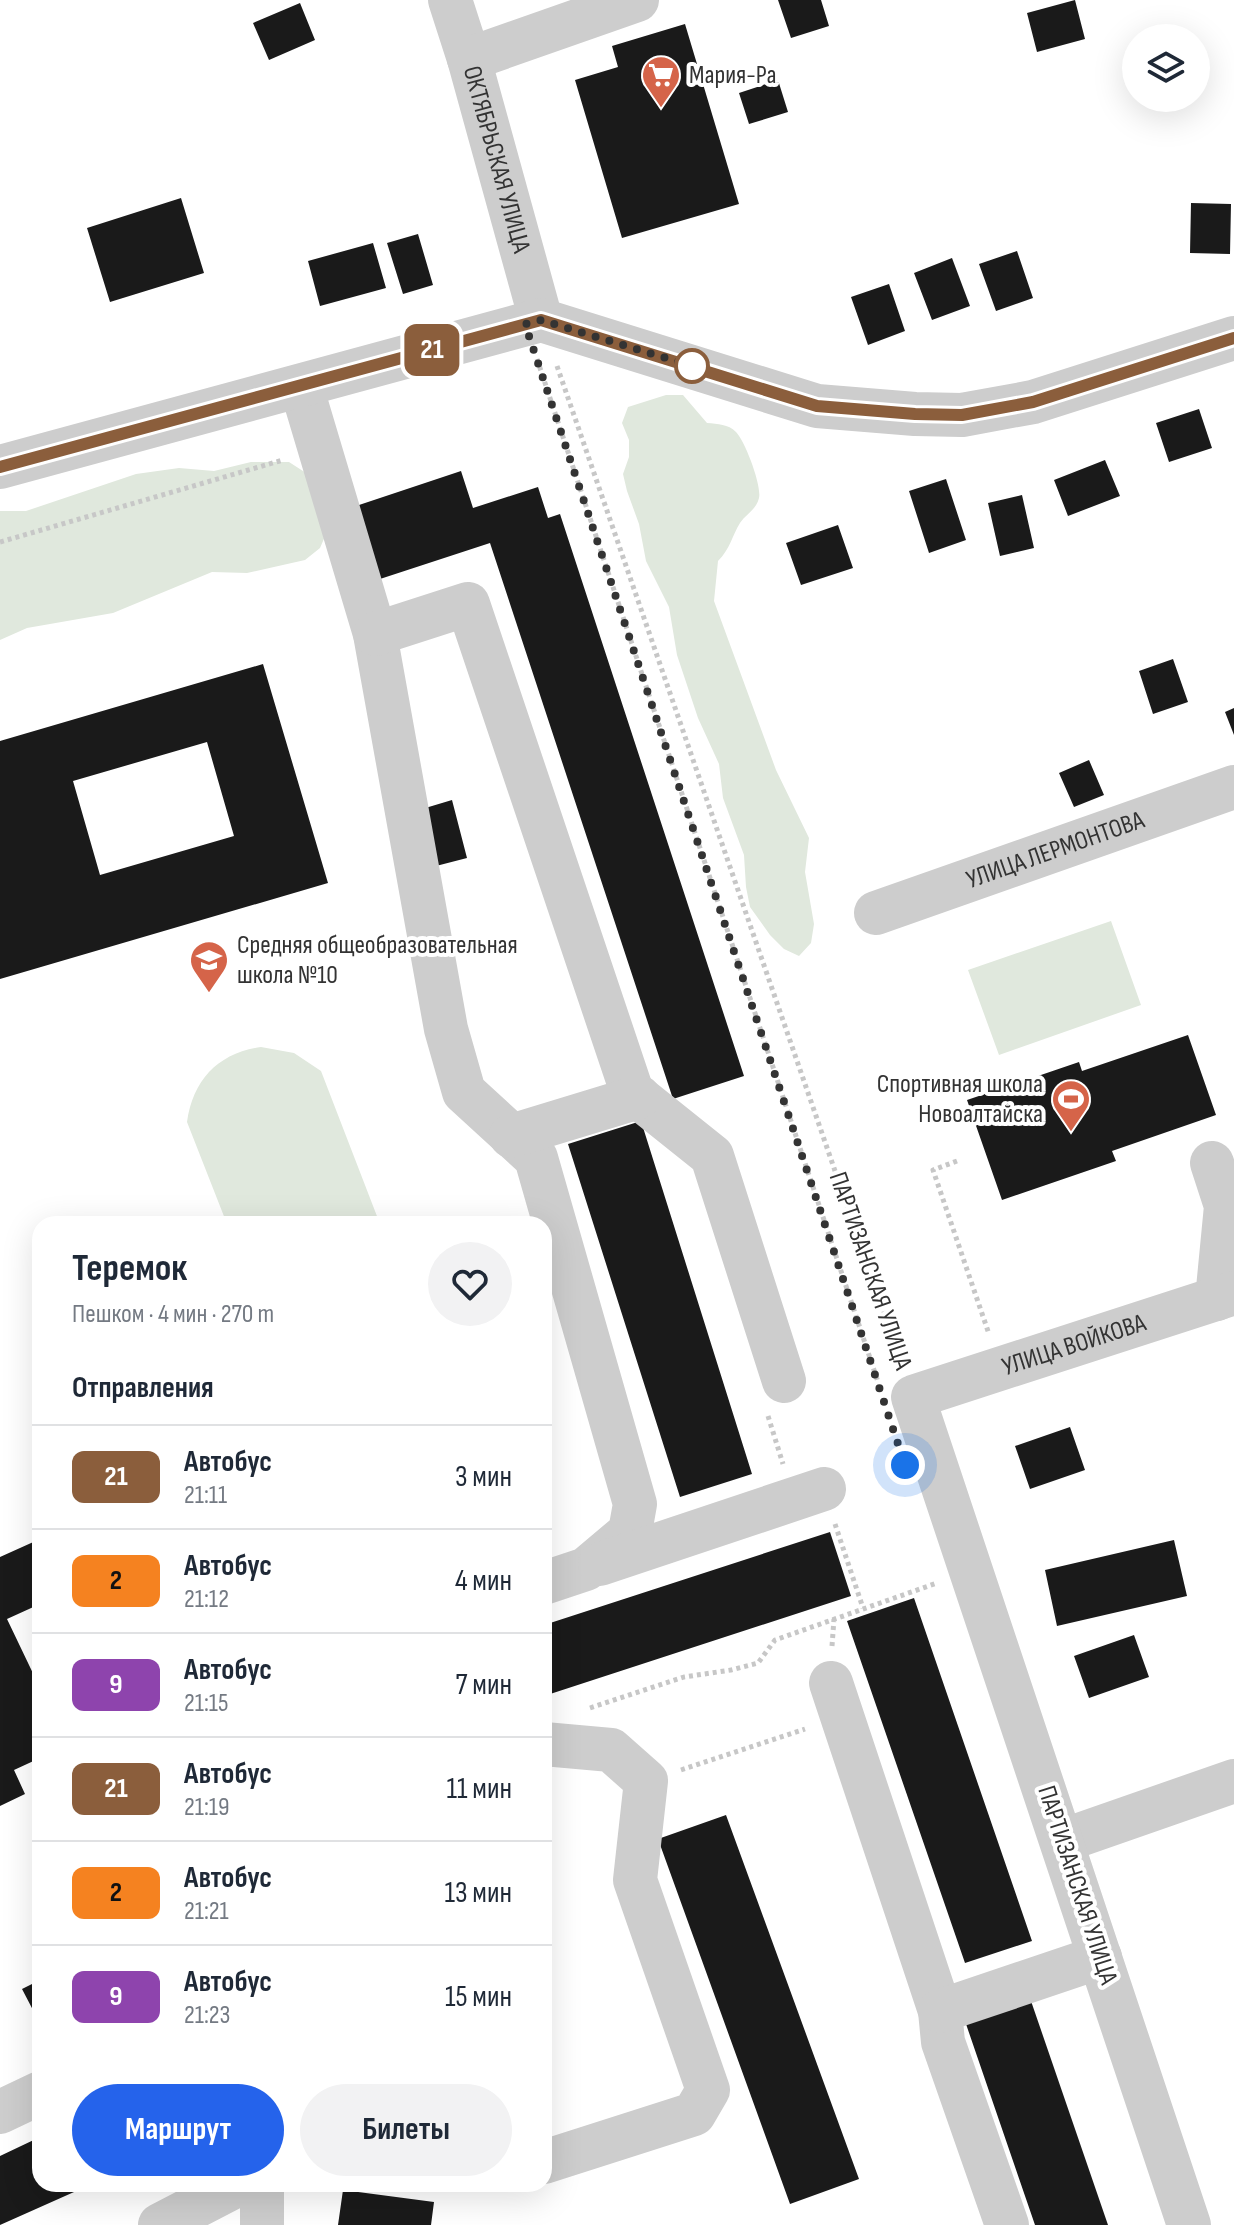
<!DOCTYPE html>
<html lang="ru">
<meta charset="utf-8">
<style>
body{margin:0;font-family:"Sofia Sans Condensed",sans-serif;background:#f2f2f3;color:#1f2937;height:100vh;display:flex;flex-direction:column;font-size:30px;white-space:nowrap}
*{box-sizing:border-box;margin:0}
p{font-size:26px;color:#747a83}
.icon{flex:none;width:44px;height:44px;fill:none;stroke:currentColor;stroke-width:2;stroke-linecap:round;stroke-linejoin:round}
.map{position:relative;flex:1;overflow:hidden}
.panel{position:absolute;left:32px;top:1216px;width:520px;height:976px;display:flex;flex-direction:column;background:#fff;border-radius:24px;box-shadow:0 8px 32px #0002}
.panel>*{flex:none}
.badge{padding:0 16px;border-radius:12px;font-size:28px;line-height:52px}
.controls{position:absolute;left:1122px;top:24px;display:grid;gap:16px}
.controls a{display:grid;place-items:center;width:88px;height:88px;border-radius:50%;background:#fff;box-shadow:0 8px 32px #0002;font-size:40px}
.you{position:absolute;width:40px;height:40px;margin:-20px;border:6px solid #fff;border-radius:50%;background:#1a73e8;box-shadow:0 0 0 12px #1a73e833}
.map>.badge{position:absolute;translate:-50% -50%;box-shadow:0 0 0 4px #fff}
h2{padding:0 40px;font-size:30px;line-height:72px}
.round{display:grid;place-items:center;flex:none;width:84px;height:84px;border-radius:42px;background:#f2f2f3}
.headline{display:flex;align-items:center;justify-content:space-between;height:136px;padding:0 40px}
h1{font-size:38px;font-weight:700;line-height:60px}
.button{display:flex;gap:16px;margin-top:auto;padding:16px 40px}
.button a{flex:1;height:92px;border-radius:48px;background:#2563eb;color:#fff;font-size:32px;font-weight:700;line-height:92px;text-align:center}
.button a+a{background:#f2f2f3;color:#1f2937}
ul{padding:0;list-style:none}
li{display:flex;align-items:center;gap:24px;height:104px;padding:0 40px;border-top:2px solid #e0e1e3}
li div{flex:1}
li b{display:block;font-size:30px}
li em{font-style:normal}
li .badge{min-width:88px;font-weight:700;text-align:center}
.map>svg:first-child{display:block}
</style>
<div class="map">
<svg width="1234" height="2225" viewBox="0 0 1234 2225">
<rect width="100%" height="100%" fill="#fff"/>
<path fill="#e0e8dd" d="M666,395H683L707,423C718,424 728,424 736,432C745,441 762,486 759,498C756,510 747,513 740,523C732,536 730,549 718,561L714,601L776,770L809,838L805,872L814,924L811,943L799,956L784,949L770,935L750,907L746,887L744,855L723,798L719,764L698,718L677,655L669,607L646,561L639,524L627,491L623,474L629,457V440L622,423L628,407Z
M251,462H289L320,482L326,534L320,548L305,560L247,573L212,572L113,613L27,628L0,640V511H26L136,474L179,468L214,471Z
M1111,921L1141,1005L999,1055L968,970Z
M261,1047L294,1053L321,1071L380,1224H227L187,1122C193,1079 219,1053 261,1047Z"/>
<path fill="#1a1a1a" fill-rule="evenodd" d="M778,0H821L829,26L791,38Z
M1075,0L1085,39L1037,52L1027,13Z
M300,3L315,40L269,60L253,23Z
M685,24L739,204L622,238L575,80L618,67L612,46Z
M778,80L788,112L749,124L739,93Z
M181,198L204,273L110,302L87,228Z
M1191,203L1231,204L1230,254L1190,253Z
M418,234L433,285L403,294L387,243Z
M373,243L386,288L320,306L308,261Z
M1017,251L1033,298L996,311L979,264Z
M952,258L970,306L932,320L914,273Z
M889,284L905,331L868,345L851,297Z
M1199,409L1212,448L1169,462L1156,423Z
M1105,460L1120,496L1068,516L1054,480Z
M461,471L473,508L538,487L548,518L560,514L744,1076L673,1099L490,543L380,579L356,506Z
M946,479L966,540L929,553L909,491Z
M1022,495L1034,548L1000,556L988,503Z
M838,525L853,568L801,585L786,543Z
M1173,659L1188,702L1153,714L1139,671Z
M263,664L328,883L0,979V741ZM207,742L234,836L100,875L73,781Z
M1234,708V735L1225,712Z
M1089,760L1104,795L1074,807L1059,773Z
M452,800L467,858L436,866L422,809Z
M1188,1035L1216,1115L1112,1151L1116,1161L1002,1200L967,1100L1079,1062L1082,1071Z
M641,1121L752,1474L680,1497L568,1144Z
M1070,1427L1085,1470L1030,1489L1015,1446Z
M830,1532L851,1596L544,1696V1625Z
M40,1539V1604L7,1619L40,1688V1758L14,1770L25,1794L0,1806V1557Z
M1174,1540L1187,1596L1057,1626L1045,1570Z
M914,1598L1032,1941L965,1963L847,1621Z
M1134,1635L1149,1677L1089,1698L1074,1656Z
M726,1815L859,2179L790,2204L658,1839Z
M40,1980V2009L34,2012L22,1989Z
M1031,2001L1108,2225H1035L966,2024Z
M40,2137V2184H92L0,2225V2156Z
M343,2190L434,2202L431,2225H338Z"/>
<g fill="none" stroke-linecap="round" stroke-linejoin="round">
<path stroke="#c7c7c7" stroke-width="5" stroke-dasharray="4 4" stroke-linecap="butt" d="M537,359L878,1382
M557,366L901,1362
M0,542L283,460
M957,1161L933,1170L989,1334
M768,1416L783,1464
M835,1524L863,1608
M832,1646L834,1619
M590,1708L684,1677L731,1670L758,1663L775,1640L937,1583
M681,1770L805,1729"/>
<g stroke="#cdcdcd" stroke-width="44">
<path id="s1" d="M450,0L469,59L541,320"/>
<path d="M469,59L637,0"/>
<path d="M301,386L375,634L446,1029L464,1092L536,1158L635,1504L630,1532L586,1569L544,1583"/>
<path d="M0,467L541,320L817,406L915,414L962,415L1033,402L1234,338"/>
<path d="M375,634L468,604L632,1092L712,1156L784,1381"/>
<path id="s2" d="M876,913L1234,787"/>
<path d="M511,1136L639,1097"/>
<path d="M1212,1163L1226,1206L1217,1299"/>
<path d="M600,1564L824,1489"/>
<path d="M831,1683L940,2011L943,2042L1007,2225"/>
<path d="M544,1744L611,1750L646,1781L635,1880L708,2090L694,2114L544,2162"/>
<path d="M1062,1841L1234,1781"/>
<path d="M940,2011L1100,1957"/>
<path d="M0,2112L40,2093"/>
<path d="M160,2225L239,2184"/>
<path d="M262,2225V2184"/>
<path id="s3" d="M1189,2225L913,1397L1234,1293"/>
</g>
</g>
<g fill="none" stroke-linecap="round" stroke-linejoin="round">
<g stroke="#fff" stroke-width="18">
<path id="line" d="M0,467L541,320L817,406L915,414L962,415L1033,402L1234,338"/>
</g>
<use href="#line" stroke="#8b5e3c" stroke-width="12"/>
<path stroke="#333" stroke-width="8" stroke-dasharray="0 14.4" d="M692,366L541,320L525,324L905,1465"/>
</g>
<defs>
<g id="supermarket-pin" transform="scale(2)"><path d="M0 17L-7.5 6A9.5 9.5 0 1 1 7.5 6Z" fill="#d56449" stroke="#fff"/><path d="M-6-5.5h2.5l.6 2H6L4.5 2H-2.5L-4.4-4H-6ZM-1.5 3.2a1.3 1.3 0 1 0 .1 0ZM3 3.2a1.3 1.3 0 1 0 .1 0Z" fill="#fff"/></g>
<g id="school-pin" transform="scale(2)"><path d="M0 17L-7.5 6A9.5 9.5 0 1 1 7.5 6Z" fill="#d56449" stroke="#fff"/><path d="M0-5L7-2L0 1L-7-2ZM-4 1L0 2.5L4 1V4Q0 6-4 4Z" fill="#fff"/></g>
<g id="stadium-pin" transform="scale(2)"><path d="M0 17L-7.5 6A9.5 9.5 0 1 1 7.5 6Z" fill="#d56449" stroke="#fff"/><path d="M0-5a6.5 5 0 1 0 0 10a6.5 5 0 1 0 0-10ZM-3.5-1.8h7v3.6h-7Z" fill="#fff"/></g>
</defs>
<g fill-rule="evenodd">
<use href="#supermarket-pin" x="661" y="75"/>
<use href="#school-pin" x="209" y="960"/>
<use href="#stadium-pin" x="1071" y="1099"/>
</g>
<circle fill="#fff" stroke="#8b5e3c" stroke-width="4" cx="692" cy="366" r="16"/>
<g text-anchor="middle" dominant-baseline="central" stroke-width="8" stroke-linejoin="round" paint-order="stroke">
<g font-size="26" fill="#333" stroke="#fff" text-anchor="start">
<text x="689" y="75">Мария-Ра</text>
<text x="237" y="945">Средняя общеобразовательная<tspan x="237" dy="30">школа №10</tspan></text>
<text x="1043" y="1084" text-anchor="end">Спортивная школа<tspan x="1043" dy="30">Новоалтайска</tspan></text>
</g>
<g font-size="26" fill="#333" stroke="#fff">
<text stroke="none"><textPath href="#s1" startOffset="166">ОКТЯБРЬСКАЯ УЛИЦА</textPath></text>
<text stroke="none"><textPath href="#s2" startOffset="190">УЛИЦА ЛЕРМОНТОВА</textPath></text>
<text transform="translate(870 1271) rotate(71)">ПАРТИЗАНСКАЯ УЛИЦА</text>
<text stroke="none"><textPath href="#s3" startOffset="1042">УЛИЦА ВОЙКОВА</textPath></text>
<text transform="translate(1077 1885) rotate(72)">ПАРТИЗАНСКАЯ УЛИЦА</text>
</g>
</g>
</svg>
<div class="controls">
<a><svg class="icon" aria-label="layers" viewBox="0 0 24 24"><path d="M12 4l9 5-9 5-9-5zM3 14l9 5 9-5"/></svg></a>
</div>
<div class="you" style="left:905px;top:1465px"></div>
<b class="badge" style="left:432px;top:350px;background:#8b5e3c;color:#fff">21</b>
<section class="panel">
<div class="headline"><div><h1>Теремок</h1><p>Пешком · 4 мин · 270 m</p></div><a class="round"><svg class="icon" aria-label="heart" viewBox="0 0 24 24"><path d="M12 20l-8-8c-3-5 5-10 8-4 3-6 11-1 8 4z"/></svg></a></div>
<h2>Отправления</h2>
<ul>
<li><span class="badge" style="background:#8b5e3c;color:#fff">21</span><div><b>Автобус</b><p>21:11</p></div><em>3 мин</em></li>
<li><span class="badge" style="background:#f58220;color:#111">2</span><div><b>Автобус</b><p>21:12</p></div><em>4 мин</em></li>
<li><span class="badge" style="background:#8e44ad;color:#fff">9</span><div><b>Автобус</b><p>21:15</p></div><em>7 мин</em></li>
<li><span class="badge" style="background:#8b5e3c;color:#fff">21</span><div><b>Автобус</b><p>21:19</p></div><em>11 мин</em></li>
<li><span class="badge" style="background:#f58220;color:#111">2</span><div><b>Автобус</b><p>21:21</p></div><em>13 мин</em></li>
<li><span class="badge" style="background:#8e44ad;color:#fff">9</span><div><b>Автобус</b><p>21:23</p></div><em>15 мин</em></li>
</ul>
<div class="button"><a>Маршрут</a><a>Билеты</a></div>
</section>
</div>
